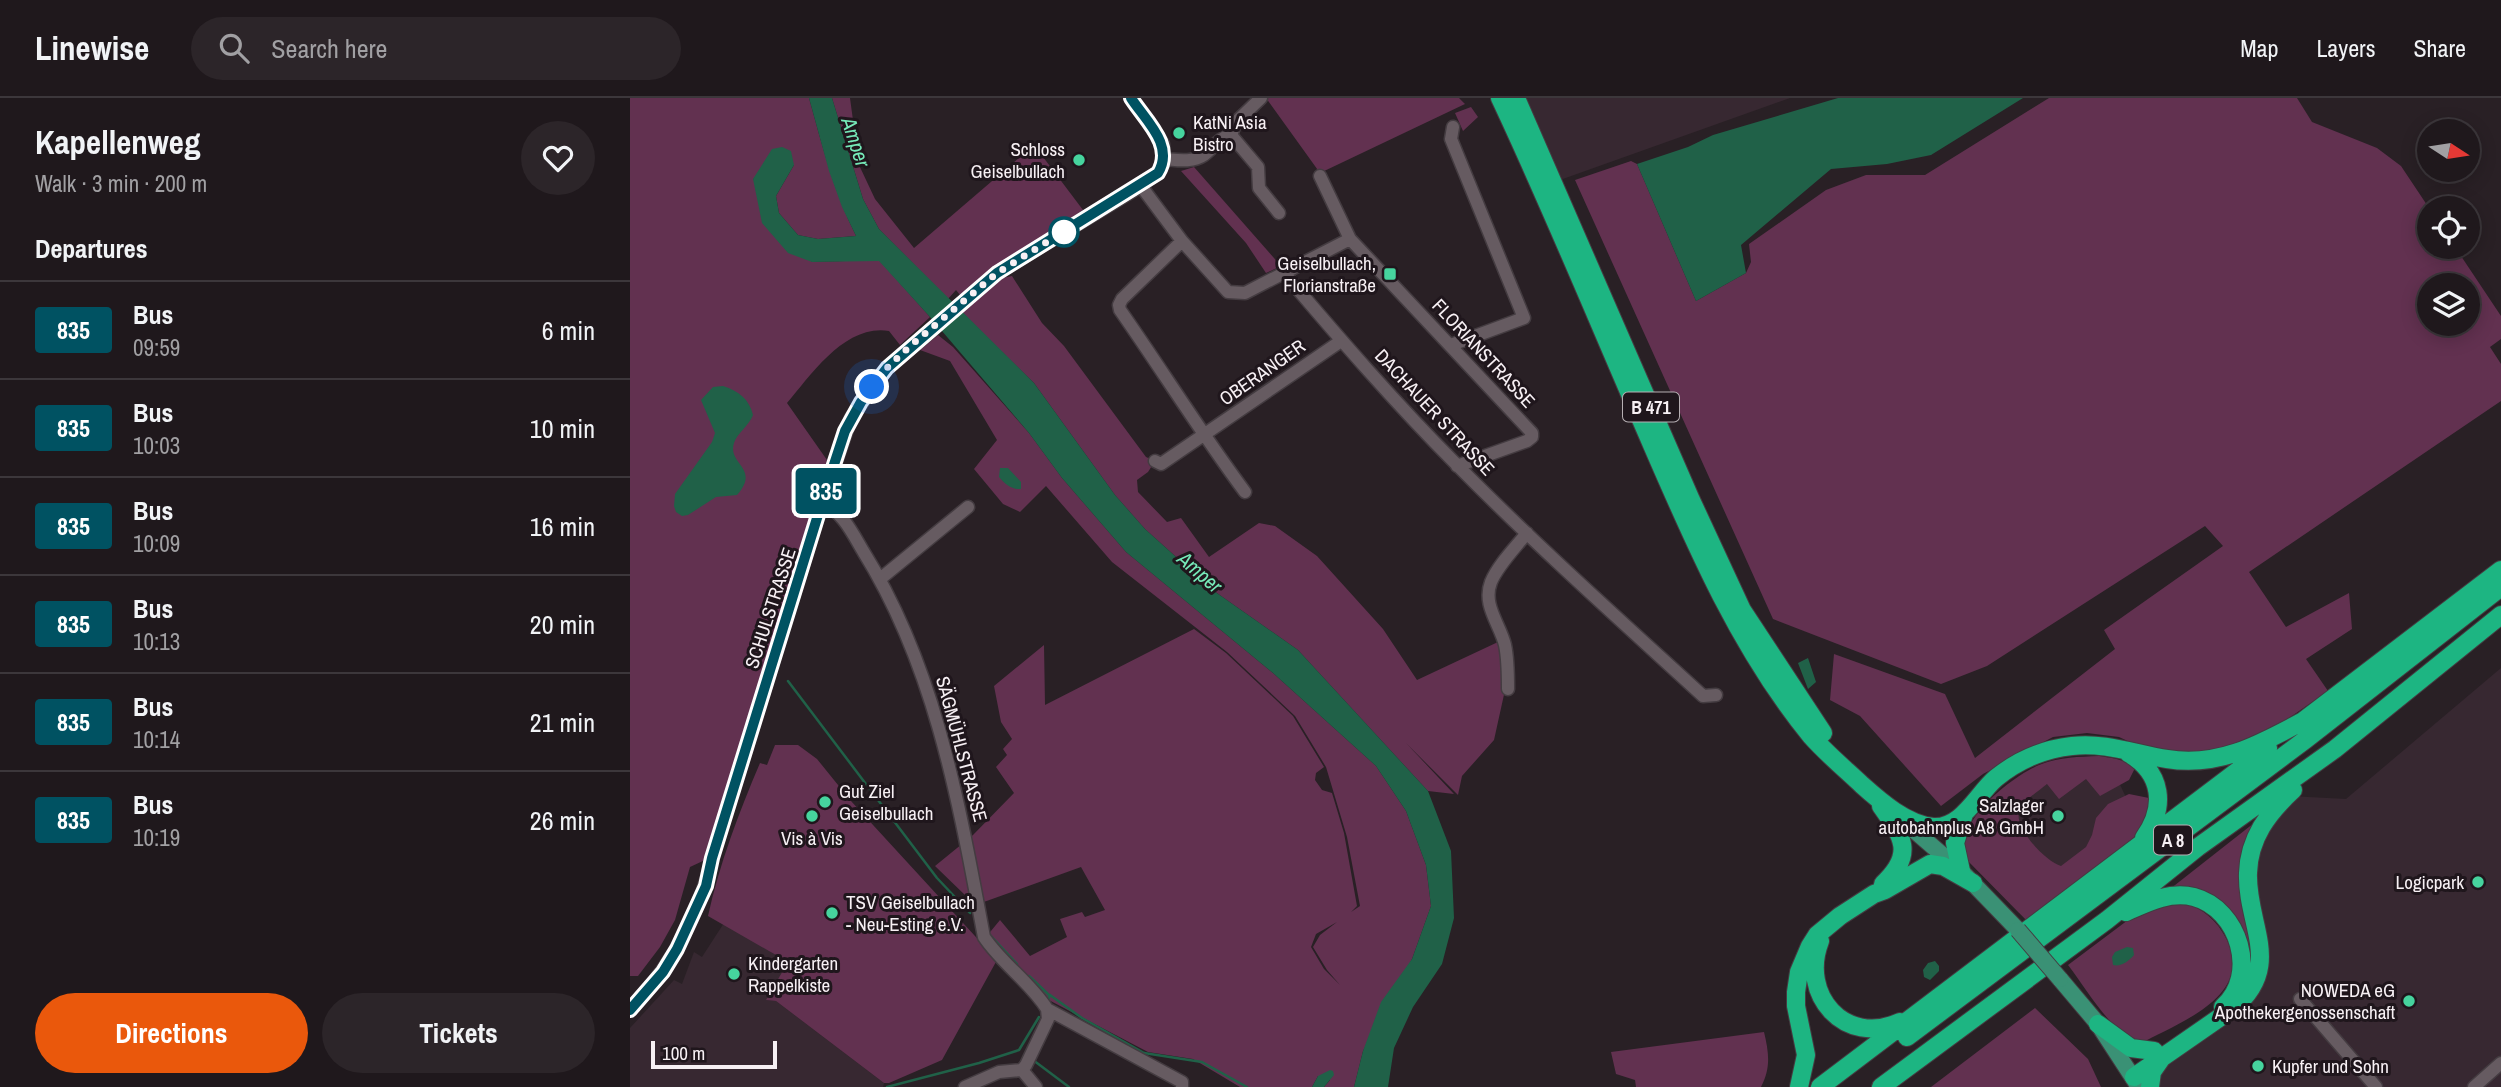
<!DOCTYPE html>
<meta charset="utf-8">
<style>
body{margin:0;font-family:"Archivo Narrow",sans-serif;background:#2c2529;color:#f1f3f6;height:100vh;display:flex;flex-direction:column;font-size:26px;white-space:nowrap}
*{box-sizing:border-box;margin:0}
p{font-size:23px;color:#a1a0a3}
.icon{flex:none;width:38px;height:38px;fill:none;stroke:currentColor;stroke-width:2;stroke-linecap:round;stroke-linejoin:round}
.map{position:relative;flex:1;overflow:hidden}
.drawer{display:flex;flex-direction:column;background:#1f181c;width:630px}
.drawer>*{flex:none}
.badge{padding:0 14px;border-radius:5px;font-size:24px;line-height:46px}
.needle{width:46px;rotate:102deg}
.controls{position:absolute;left:1787px;top:21px;display:grid;gap:14px}
.controls a{display:grid;place-items:center;width:63px;height:63px;border-radius:50%;background:#1f181c;box-shadow:0 4px 18px #0003,0 0 0 2px #3c373b;font-size:35px}
.scale{position:absolute;left:21px;bottom:18px;width:126px;box-sizing:border-box;padding-left:7px;border:4px solid #f7f0f4;border-top:0;font-size:19px;line-height:24px;white-space:nowrap;color:#f7f0f4;-webkit-text-stroke:5px #1f161c;paint-order:stroke}
.you{position:absolute;width:35px;height:35px;margin:-18px;border:5px solid #fff;border-radius:50%;background:#1a73e8;box-shadow:0 0 0 10px #1a73e833}
.map>.badge{position:absolute;translate:-50% -50%;box-shadow:0 0 0 4px #fff}
h2{padding:0 35px;font-size:26px;line-height:63px}
.round{display:grid;place-items:center;flex:none;width:74px;height:74px;border-radius:37px;background:#2c2529}
.overview{display:flex;align-items:center;justify-content:space-between;height:119px;padding:0 35px}
h1{font-size:33px;font-weight:700;line-height:52px}
.primary-button{display:flex;gap:14px;margin-top:auto;padding:14px 35px}
.primary-button a{flex:1;height:80px;border-radius:42px;background:#ea580c;color:#fff;font-size:28px;font-weight:700;line-height:80px;text-align:center}
.primary-button a+a{background:#2c2529;color:#f1f3f6}
ul{padding:0;list-style:none}
li{display:flex;align-items:center;gap:21px;height:98px;padding:0 35px;border-top:2px solid #3c373b}
li div{flex:1}
li b{display:block;font-size:26px}
li em{font-style:normal}
li .badge{min-width:77px;font-weight:700;text-align:center}
header{display:flex;align-items:center;gap:42px;box-sizing:border-box;height:98px;padding:0 35px;background:#1f181c;border-bottom:2px solid #3c373b}
header strong{font-size:33px}
nav{display:flex;gap:38px;margin-inline-start:auto;font-size:24px}
.search{width:490px;height:63px;background:#2c2529;display:flex;align-items:center;gap:18px;box-sizing:border-box;padding:0 24px;border-radius:38px;color:#a1a0a3;font-size:26px}
main{display:flex;flex:1;min-height:0}
.map>svg:first-child{display:block}
</style>
<header>
<strong>Linewise</strong>
<div class="search"><svg class="icon" aria-label="search" viewBox="0 0 24 24"><circle cx="10" cy="10" r="6"/><path d="M15 15l6 6"/></svg>Search here</div>
<nav><a>Map</a><a>Layers</a><a>Share</a></nav>
</header>
<main>
<section class="drawer">
<div class="overview"><div><h1>Kapellenweg</h1><p>Walk · 3 min · 200 m</p></div><a class="round"><svg class="icon" aria-label="heart" viewBox="0 0 24 24"><path d="M12 20l-8-8c-3-5 5-10 8-4 3-6 11-1 8 4z"/></svg></a></div>
<h2>Departures</h2>
<ul>
<li><span class="badge" style="background:#005262;color:#fff">835</span><div><b>Bus</b><p>09:59</p></div><em>6 min</em></li>
<li><span class="badge" style="background:#005262;color:#fff">835</span><div><b>Bus</b><p>10:03</p></div><em>10 min</em></li>
<li><span class="badge" style="background:#005262;color:#fff">835</span><div><b>Bus</b><p>10:09</p></div><em>16 min</em></li>
<li><span class="badge" style="background:#005262;color:#fff">835</span><div><b>Bus</b><p>10:13</p></div><em>20 min</em></li>
<li><span class="badge" style="background:#005262;color:#fff">835</span><div><b>Bus</b><p>10:14</p></div><em>21 min</em></li>
<li><span class="badge" style="background:#005262;color:#fff">835</span><div><b>Bus</b><p>10:19</p></div><em>26 min</em></li>
</ul>
<div class="primary-button"><a>Directions</a><a>Tickets</a></div>
</section>
<div class="map">
<svg width="1871" height="989" viewBox="0 0 1871 989">
<rect width="100%" height="100%" fill="#292025"/>
<path fill="#372831" d="M893,0H1160L930,82Z
M1871,570V989H1523L1525,976L1616,903L1621,770L1629,737L1659,698L1716,701Z
M1480,665L1506,721L1389,815L1339,764L1381,698Z
M94,825L159,865L137,902L146,903L254,985L253,989H0V930L44,882L52,886L64,854L72,859Z"/>
<path fill="#623150" fill-rule="evenodd" d="M0,0H179C192,47 204,94 226,138L188,141L168,137L149,115L146,98L164,67L123,81L182,164L249,162L300,219L270,247L259,233C215,226 182,276 157,305L197,362L75,762L60,769L45,822L30,849L8,878H0Z
M202,0H220L229,67L245,101L284,150L404,47L453,112L369,167L330,197L326,192L318,201L249,131L233,101Z
M636,0H829L835,6L690,75Z
M1419,0H1667L1682,24L1747,50L1771,68L1799,110V149H1825L1871,218V241L1860,249L1871,266V303L1619,474L1656,529L1719,495L1722,531L1676,561L1698,593L1633,638L1560,660L1526,656L1489,639L1457,635L1423,639L1353,676L1311,708L1230,618L1200,602L1204,556L1315,596L1345,660L1485,551L1474,532L1593,448L1575,428L1357,568L1311,586L1143,521L945,82L1001,63L1007,66L1066,203L1116,175L1121,164L1119,146L1196,92L1236,77H1295ZM1799,187H1838V226H1799Z
M841,9L848,19L833,33L825,15Z
M564,69L651,168L636,175L616,145L551,73Z
M382,178L412,225L434,248L516,359L525,363L518,374L507,382L508,394L537,424L551,420L579,459L629,425L645,428L687,458L753,531L787,582L868,544L877,583L864,642L832,678L828,697L776,645L824,696L798,693L668,552L584,493L515,431L485,397L404,285L332,215L372,180Z
M308,237L323,249L399,335L432,380L496,454L643,575L746,668L776,713L796,767L801,808L782,861L733,953L724,989H694L700,982L688,978L682,989H610L563,961L518,954L413,899L356,839L370,822L400,858L437,839L430,821L452,814L455,819L475,812L451,769L351,805L338,800L305,768L343,737L384,695L366,669L377,657L373,651L382,641L371,624L364,588L414,547L415,607L564,531L596,555L663,618L694,669L686,675L685,682L692,692L702,695L714,735L727,808L721,814L730,808L717,739L696,669L665,618L597,554L482,464L416,388L390,414L373,406L344,371L367,342L320,263L290,252ZM707,824L690,837L683,849L697,872L710,887L694,871L681,849L686,836Z
M145,647H168L187,661L221,703L367,862L312,962L259,985H254L146,903L136,902L158,864L78,818C89,767 109,714 130,665L137,667Z
M1469,658C1481,660 1495,661 1505,670L1499,682L1470,698L1456,681L1429,701L1417,686C1409,693 1392,703 1389,713C1384,730 1416,764 1431,768L1456,749L1462,737L1466,720L1478,706L1499,696L1519,700L1520,710L1509,737L1399,825L1339,764C1316,729 1381,679 1409,667C1428,659 1448,659 1469,658Z
M1624,725L1626,852L1620,882L1611,833L1540,791Z
M1552,803C1573,811 1587,822 1597,842C1624,899 1549,924 1510,946C1479,932 1458,893 1438,867L1518,807Z
M1405,910L1458,961L1471,989H1301Z
M1134,934C1139,955 1141,970 1131,989H1006L1005,982L986,976L981,954Z"/>
<path fill="#206148" d="M179,0H202L233,101L249,131L404,285L485,397L515,431L584,493L668,552L798,693L821,753L824,820L812,866L783,909L764,950L758,989H724L733,953L751,904L782,861L801,808L796,767L776,713L746,668L643,575L496,454L432,380L399,335L300,219L249,163L182,164L158,155L132,125L123,81L142,51L152,49L161,53L164,67L146,98L149,115L168,137L188,141L226,138L212,109L199,73Z
M1208,0H1393L1301,57L1257,66L1201,71L1111,147L1116,175L1066,203L1007,66L1058,49L1083,37Z
M93,288C109,293 119,301 123,317C119,328 107,335 104,345C97,366 131,370 107,397L86,399L58,417L52,418L46,414L44,408L45,396L82,344L85,335L71,302L83,289Z
M370,370H378L391,384V391C382,392 375,386 369,379Z
M1178,560L1186,584L1178,591L1168,565Z
M1497,849L1503,850L1504,857C1499,863 1491,869 1483,867L1482,859L1485,854Z
M1305,863L1309,868V873L1300,882L1294,879L1293,872L1298,865Z
M700,972L703,973L704,977L694,989H682L688,978Z"/>
<g fill="none" stroke-linecap="round" stroke-linejoin="round">
<path stroke="#206148" stroke-width="2.5" d="M158,583L307,780L340,815
M360,837L387,866
M399,878L419,897
M418,902L420,897L452,920L514,955L572,964L617,989
M403,962L439,989
M257,989L349,965L389,952L409,919"/>
<g stroke="#443c41" stroke-width="15">
<path id="minor" d="M601,37L628,69L629,90L649,115
M534,61C547,62 562,65 574,57C584,49 589,40 601,37L606,24L631,0
M690,78L720,141L902,335V339L897,343L827,368
M511,88L552,143L598,194L615,195L720,141
M552,143L492,201L489,207L490,212C532,272 571,335 615,394
M653,174C709,240 766,306 828,368C906,447 990,522 1073,598L1086,597
M821,247L894,220L821,41L823,29
M525,363L531,366L711,243
M192,406C211,411 223,436 233,453C306,570 329,706 354,839C372,866 400,884 417,911L552,984V989
M250,481L338,409
M878,591C878,576 878,561 875,547C870,526 852,507 861,484C868,467 885,450 897,435
M1670,901L1746,989
M0,912C41,868 69,819 82,760L196,392L221,320L257,270L367,175L504,92L528,75L534,61L533,46L501,0
M392,972L406,989
M335,989L369,974L392,972L396,967L418,921L417,911
M1844,989L1871,965"/>
</g>
<g stroke="#443c41" stroke-width="18">
<path id="major" d="M1271,721L1331,773L1388,832
M1430,881L1468,926L1509,989"/>
</g>
<g stroke="#443c41" stroke-width="20">
<path id="highway" d="M870,0C919,104 963,211 1009,317C1057,427 1104,544 1181,638C1196,655 1215,671 1232,687C1251,704 1276,726 1303,729C1332,731 1347,696 1366,680C1388,662 1415,651 1442,648C1475,644 1505,656 1537,661C1589,670 1632,645 1675,622
M886,0L1061,402L1112,512L1193,635
M1668,627L1871,472
M1498,655C1533,675 1536,709 1514,740
M1251,708C1273,739 1285,756 1253,786
M1331,773L1325,745L1334,716
M1496,814C1518,804 1540,793 1564,799C1609,811 1629,877 1593,909
M1190,843C1169,897 1215,949 1270,924
M1468,926L1501,950L1524,953
M1277,939L1675,642L1871,489
M1504,979L1602,911C1655,868 1616,827 1618,775C1619,740 1638,715 1663,692
M1169,989L1176,957L1166,908V894L1169,874L1180,848L1187,837L1210,818L1244,796L1255,792L1300,766L1313,768L1343,785
M1190,989L1638,650
M1251,989L1477,822L1568,749L1705,651L1871,517
M1520,989L1522,974L1531,961"/>
</g>
<use href="#minor" stroke="#665b61" stroke-width="12"/>
<use href="#major" stroke="#3a9175" stroke-width="16"/>
<use href="#highway" stroke="#1db582" stroke-width="18"/>
<g stroke="#443c41" stroke-width="18" stroke-linecap="butt">
<path id="major-bridge" d="M1388,832L1430,881"/>
</g>
<use href="#major-bridge" stroke="#3a9175" stroke-width="16"/>
</g>
<g fill="none" stroke-linecap="round" stroke-linejoin="round">
<g stroke="#fff" stroke-width="16">
<path id="line" d="M0,912L33,874L47,851L76,788L82,760L196,391L215,333L231,304L257,270L367,175L528,75C545,47 515,22 501,0"/>
</g>
<use href="#line" stroke="#005262" stroke-width="10"/>
<path stroke="#f7f0f4" stroke-width="7" stroke-dasharray="0 12.6" d="M242,289L257,270L279,249L367,175L436,132L434,134"/>
</g>
<g fill="#46d49e" stroke="#1f161c" stroke-width="2.5">
<circle cx="549" cy="35" r="7"/>
<circle cx="449" cy="62" r="7"/>
<rect x="753" y="169" width="14" height="14" rx="3.5"/>
<circle cx="195" cy="704" r="7"/>
<circle cx="182" cy="718" r="7"/>
<circle cx="1428" cy="718" r="7"/>
<circle cx="1848" cy="784" r="7"/>
<circle cx="202" cy="815" r="7"/>
<circle cx="104" cy="876" r="7"/>
<circle cx="1779" cy="903" r="7"/>
<circle cx="1628" cy="968" r="7"/>
</g>
<circle fill="#fff" stroke="#005262" stroke-width="3.5" cx="434" cy="134" r="14"/>
<g text-anchor="middle" dominant-baseline="central" stroke-width="6" stroke-linejoin="round" paint-order="stroke">
<g fill="#1f161c" stroke="#b6afb3" stroke-width="2">
<rect x="993" y="294.5" width="56" height="29" rx="5"/>
<rect x="1524" y="727.5" width="38" height="29" rx="5"/>
</g>
<g font-size="18" font-weight="bold" fill="#f7f0f4">
<text x="1021" y="309">B 471</text>
<text x="1543" y="742">A 8</text>
</g>
<g font-size="19" fill="#f7f0f4" stroke="#1f161c" text-anchor="start">
<text x="563" y="24">KatNi Asia<tspan x="563" dy="22">Bistro</tspan></text>
<text x="435" y="51" text-anchor="end">Schloss<tspan x="435" dy="22">Geiselbullach</tspan></text>
<text x="746" y="165" text-anchor="end">Geiselbullach,<tspan x="746" dy="22">Florianstraße</tspan></text>
<text x="209" y="693">Gut Ziel<tspan x="209" dy="22">Geiselbullach</tspan></text>
<text x="1414" y="707" text-anchor="end">Salzlager<tspan x="1414" dy="22">autobahnplus A8 GmbH</tspan></text>
<text x="182" y="740" text-anchor="middle">Vis à Vis</text>
<text x="1834" y="784" text-anchor="end">Logicpark</text>
<text x="216" y="804">TSV Geiselbullach<tspan x="216" dy="22">- Neu-Esting e.V.</tspan></text>
<text x="118" y="865">Kindergarten<tspan x="118" dy="22">Rappelkiste</tspan></text>
<text x="1765" y="892" text-anchor="end">NOWEDA eG<tspan x="1765" dy="22">Apothekergenossenschaft</tspan></text>
<text x="1642" y="968">Kupfer und Sohn</text>
</g>
<g font-size="19" fill="#f7f0f4" stroke="#1f161c">
<text transform="translate(854 255) rotate(47)">FLORIANSTRASSE</text>
<text transform="translate(632 274) rotate(-35)">OBERANGER</text>
<text transform="translate(805 314) rotate(47)">DACHAUER STRASSE</text>
<text transform="translate(140 510) rotate(-72)">SCHULSTRASSE</text>
<text transform="translate(332 651) rotate(75)">SÄGMÜHLSTRASSE</text>
</g>
<g font-size="21" font-style="italic" fill="#76eab9" stroke="#1f161c">
<text transform="translate(226 44) rotate(72)">Amper</text>
<text transform="translate(570 474) rotate(41)">Amper</text>
</g>
</g>
</svg>
<div class="controls">
<a><svg class="needle" viewBox="-14 -14 28 28"><path d="M0-13l5 13h-10z" fill="#e53935"/><path d="M0 13l5-13h-10z" fill="#a1a0a3"/></svg></a>
<a><svg class="icon" aria-label="locate" viewBox="0 0 24 24"><circle cx="12" cy="12" r="6"/><path d="M12 2v4M12 18v4M2 12h4M18 12h4"/></svg></a>
<a><svg class="icon" aria-label="layers" viewBox="0 0 24 24"><path d="M12 4l9 5-9 5-9-5zM3 14l9 5 9-5"/></svg></a>
</div>
<div class="scale">100 m</div>
<div class="you" style="left:242px;top:289px"></div>
<b class="badge" style="left:196px;top:393px;background:#005262;color:#fff">835</b>
</div>
</main>
